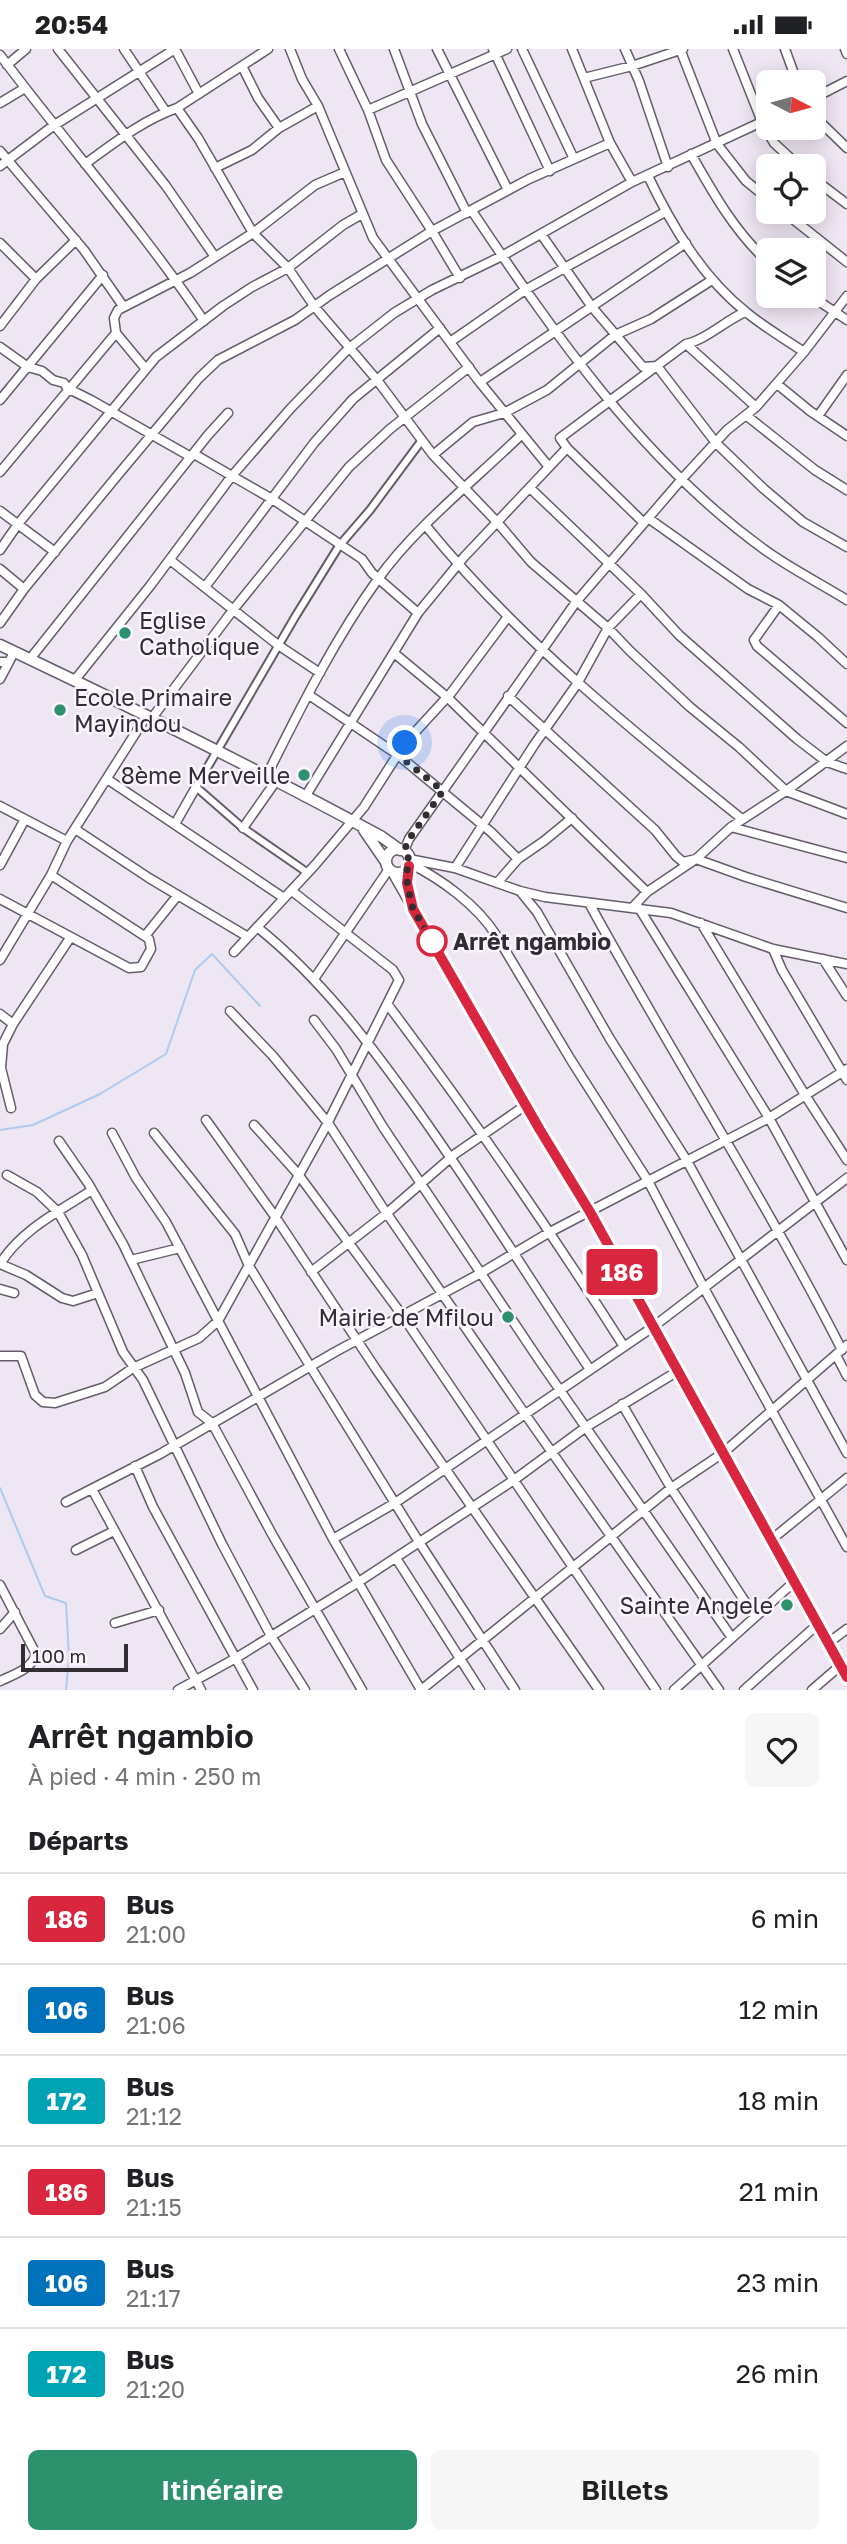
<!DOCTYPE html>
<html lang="fr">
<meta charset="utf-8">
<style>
body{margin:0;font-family:"Golos Text",sans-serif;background:#f6f6f6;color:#202124;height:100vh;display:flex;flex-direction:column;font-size:26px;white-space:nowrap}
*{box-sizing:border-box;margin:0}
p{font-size:23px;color:#757577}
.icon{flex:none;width:38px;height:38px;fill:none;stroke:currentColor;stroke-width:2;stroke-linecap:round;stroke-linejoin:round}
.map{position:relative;height:1641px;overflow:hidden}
.panel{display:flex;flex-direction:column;background:#fff;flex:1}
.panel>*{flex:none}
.badge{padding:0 14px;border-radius:5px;font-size:24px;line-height:46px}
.needle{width:46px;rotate:96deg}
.fabs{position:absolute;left:756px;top:21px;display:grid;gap:14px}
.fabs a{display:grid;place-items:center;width:70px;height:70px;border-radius:10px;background:#fff;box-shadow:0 4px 18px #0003;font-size:35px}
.scale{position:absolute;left:21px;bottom:18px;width:107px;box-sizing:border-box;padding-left:7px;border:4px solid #312d32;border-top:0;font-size:19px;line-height:24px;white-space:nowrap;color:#312d32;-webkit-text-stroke:5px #fbf4ff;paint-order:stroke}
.you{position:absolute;width:35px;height:35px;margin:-18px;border:5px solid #fff;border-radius:50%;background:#1a73e8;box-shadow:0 0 0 10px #1a73e833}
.map>.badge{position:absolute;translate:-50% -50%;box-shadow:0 0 0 4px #fff}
h2{padding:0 28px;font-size:26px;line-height:63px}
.round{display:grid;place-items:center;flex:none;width:74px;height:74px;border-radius:10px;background:#f6f6f6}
.head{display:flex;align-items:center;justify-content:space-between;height:119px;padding:0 28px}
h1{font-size:33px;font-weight:600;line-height:52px}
.button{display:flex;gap:14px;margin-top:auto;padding:14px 28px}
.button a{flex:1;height:80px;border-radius:10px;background:#2c916c;color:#fff;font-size:28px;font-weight:600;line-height:80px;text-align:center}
.button a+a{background:#f6f6f6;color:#202124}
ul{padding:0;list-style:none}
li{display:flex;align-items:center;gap:21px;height:91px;padding:0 28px;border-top:2px solid #e0e0e0}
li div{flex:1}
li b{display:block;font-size:26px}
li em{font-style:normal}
li .badge{min-width:77px;font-weight:700;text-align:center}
.status{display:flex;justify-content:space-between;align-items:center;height:49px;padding:0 35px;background:#fff;direction:ltr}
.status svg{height:19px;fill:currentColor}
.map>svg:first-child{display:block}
</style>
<div class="status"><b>20:54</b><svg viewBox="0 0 49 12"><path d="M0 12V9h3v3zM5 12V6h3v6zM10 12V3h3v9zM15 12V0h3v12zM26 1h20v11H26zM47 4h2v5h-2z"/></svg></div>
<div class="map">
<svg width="847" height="1641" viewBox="0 0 847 1641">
<rect width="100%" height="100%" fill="#efe6f3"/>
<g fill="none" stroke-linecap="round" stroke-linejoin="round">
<path stroke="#aecaee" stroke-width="2" d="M0,1081L33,1076L100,1045L166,1005L195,921L212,905L260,957
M0,1439L45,1547L66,1554L69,1608L66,1641"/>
<g stroke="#655d69" stroke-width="10">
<path id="pedestrian" d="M308,824L243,779L196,738L295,568L339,497L370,461L422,391"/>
</g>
<g stroke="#655d69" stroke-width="11">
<path id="minor" d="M58,0L166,137L215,208
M124,0L166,63
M175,0L199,45
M290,0L302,30L318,57L373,189L478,331L549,418
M339,0L368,61L386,111L432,182L460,229
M394,0L422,75L467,164
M437,0L508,141
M493,0L550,122
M522,0L574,110
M572,0L610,94L632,133
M625,0L639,32L668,118
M680,0L717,95L746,132L768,150
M733,0L762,73L774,94L799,117
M785,0L797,33
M845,0L847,5
M0,6C67,95 141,179 204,272
M7,16L26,0
M242,17L258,49L279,79
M584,29L632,17L683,0
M814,49L847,32
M0,54L25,39
M177,59L198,89L253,184L288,219L314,257L377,331L433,406L497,473L531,513L608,579L630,602L690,658L739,698L786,742L847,765
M368,61L507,0
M814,67L847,99
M0,102L84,201L123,257
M691,105C713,144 735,183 768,213
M85,115C114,94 143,71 177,59L268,0
M0,117L53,77L175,0
M215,119L252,101L279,79L318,57
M648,127C672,177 702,228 746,263C764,278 785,290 804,303
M814,130L847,155
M472,162C555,286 643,413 765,501C791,520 820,534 847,551
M784,163L847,213
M541,185L592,258L643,318L657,317L716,394L764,440L803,473L847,498
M0,194L36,230
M811,247L847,271
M0,277L36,230L76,191
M116,284L145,319
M450,293L525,241L665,163
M686,295L756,358
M0,298L28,318L42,322L53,331L64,334L67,339L91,351L191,408
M480,333L686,194
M777,335L810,362L847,387
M0,351L103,226
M747,367L815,421L847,441
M818,367L847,326
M194,405L272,450L362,510L372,524L418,564
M433,406L473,373L504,364L547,341L615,286L651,270L712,231
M0,423L116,284L114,269L118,261L190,224L253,184L315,136L345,123
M530,439L641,545L679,586L797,690L827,713L847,720
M0,462L55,503
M648,469L748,540L779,556L818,588L847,615
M644,474L567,399L560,389L686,295C707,290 725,272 745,263
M426,477C517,589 630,680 742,770
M0,501L18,475L156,308L223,257L252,238L288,219L343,176L362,165
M170,511L278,596L320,624
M0,520L24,540
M205,538L314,394L353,350L440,279
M779,556L754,591L757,597L847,674
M0,574L24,540L117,427L199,329L218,311L295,271L330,246L432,182L529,130L610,94
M394,604L447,648L647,843
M30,610L208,386L228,364
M0,613H9L14,603
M0,630L9,613
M74,632L150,537L231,428L290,360L348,300L394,264L432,241L502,207L632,133L768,70
M309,646L398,706L491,783L518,810
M508,647L655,781L676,807L683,813L696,810L746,828L847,859
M152,669L233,561L349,418L390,380L469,318
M267,726C300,660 334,591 378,530C415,478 475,431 521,386
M107,730L284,849
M305,748L418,564L464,508L567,399
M0,757L67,792
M175,775L196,738
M731,778L847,809
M243,779L276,732
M75,780L149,829L248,888
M404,802L409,790L576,553L681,431L727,381L756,358L804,303L847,247
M409,810L455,819L520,842L545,848L671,864L773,900L847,915
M409,814C441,830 477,856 496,886L571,1011L648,1132L704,1239L847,1498
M0,816L25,770
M455,819L534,696L577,635L608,579L641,545
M497,834L518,810L544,792L572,769
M520,842L537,863L610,990L687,1112L847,1404
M0,850L129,919L141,918L151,900L149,890L51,826
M589,854C671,1004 764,1148 842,1301
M632,859L647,843L696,810L731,778L786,742L847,697
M639,859L769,1069L847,1211
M701,874L805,1046L847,1111
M257,878C322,930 370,995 418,1062C478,1146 532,1234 589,1319
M145,887L178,846
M773,900L782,921L847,1031
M234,903L315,816L364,758L405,694L451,644L507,569
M823,910L847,947
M0,911L51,826L67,792L147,666
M314,930L389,820
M388,956C471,1066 549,1180 623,1296
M230,962L273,1007L328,1074L381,1156L525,1365L719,1641
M0,965L13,975
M314,971L336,1000L383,1078L539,1311L732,1589
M11,1059L1,1019L3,995L13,975L70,889
M206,1071L276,1169L376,1320L599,1641
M254,1076L298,1125L402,1266L656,1641
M112,1084L136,1129L166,1173L333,1490L421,1641L671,1439L723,1404L847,1296
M154,1084L235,1185L249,1217L310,1317L419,1493L515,1641
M59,1092L88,1134L123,1195L185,1324L198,1363L212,1374L273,1487L362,1641
M7,1126L37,1143L58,1163L82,1206L123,1303L143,1331L222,1495L271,1587L305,1641
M131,1211L180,1199
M0,1215C21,1181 58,1163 92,1141
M0,1215L26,1226L62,1249L73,1252L98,1244
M311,1223L387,1164L455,1105L526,1056
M0,1240L14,1244
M836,1306L847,1327
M0,1307H21L35,1346L43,1353L55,1354L105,1338L133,1319L199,1289L218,1272L325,1079L399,931L393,921L292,842
M622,1355L671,1439L755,1568
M135,1417L153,1458L253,1641
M92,1440L201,1641
M66,1453L160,1405L335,1303L481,1224L550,1183L769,1069L847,1020
M333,1490L395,1454L653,1278L847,1129
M771,1491L847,1429
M76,1501L114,1482
M396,1509L480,1641
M0,1536L36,1605C32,1620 13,1626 0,1632
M115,1574L159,1561
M0,1580L15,1563
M828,1594L847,1580
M178,1641L236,1609L357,1534L514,1431L586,1378L678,1322
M674,1641L794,1533
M744,1641L817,1576
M812,1641L841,1616"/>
</g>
<g stroke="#655d69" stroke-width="13">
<path id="tertiary" d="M0,596C129,657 257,720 382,788L400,801
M364,781L386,813
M386 812a12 12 0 1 1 24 0a12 12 0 1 1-24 0Z
M393,823L540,1081L590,1163L847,1628"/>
</g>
<use href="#pedestrian" stroke="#fff" stroke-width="6"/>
<use href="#minor" stroke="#fff" stroke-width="8"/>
<use href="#tertiary" stroke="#fff" stroke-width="10"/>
</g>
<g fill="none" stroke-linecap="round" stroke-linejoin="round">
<g stroke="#fff" stroke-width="16">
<path id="line" d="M409,817L407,834L413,860L540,1081L590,1163L847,1628"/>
</g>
<use href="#line" stroke="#d7263d" stroke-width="10"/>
<path stroke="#312d32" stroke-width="7" stroke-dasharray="0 12.6" d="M405,694L398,706L443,742L409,790L404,802L409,810L406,827L410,848L413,860L438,902L432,892"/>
</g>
<g fill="#2c916c" stroke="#fbf4ff" stroke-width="2.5">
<circle cx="125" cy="584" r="7"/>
<circle cx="60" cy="661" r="7"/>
<circle cx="304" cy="726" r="7"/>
<circle cx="508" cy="1268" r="7"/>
<circle cx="787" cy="1556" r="7"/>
</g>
<circle fill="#fff" stroke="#d7263d" stroke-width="3.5" cx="432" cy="892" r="14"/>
<g text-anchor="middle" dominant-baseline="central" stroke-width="5" stroke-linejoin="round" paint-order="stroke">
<g font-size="23" fill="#312d32" stroke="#fbf4ff" text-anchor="end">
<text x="139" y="571" text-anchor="start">Eglise<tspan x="139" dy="26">Catholique</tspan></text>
<text x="74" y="648" text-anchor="start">Ecole Primaire<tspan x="74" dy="26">Mayindou</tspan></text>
<text x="290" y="726">8ème Merveille</text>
<text x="494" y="1268">Mairie de Mfilou</text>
<text x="773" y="1556">Sainte Angele</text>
</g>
<g font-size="23" font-weight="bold" fill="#312d32" stroke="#fbf4ff" text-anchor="start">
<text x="453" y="892">Arrêt ngambio</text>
</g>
</g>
</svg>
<div class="fabs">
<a><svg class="needle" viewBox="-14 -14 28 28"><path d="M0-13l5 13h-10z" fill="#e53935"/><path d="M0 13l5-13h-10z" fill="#757577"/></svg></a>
<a><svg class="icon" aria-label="locate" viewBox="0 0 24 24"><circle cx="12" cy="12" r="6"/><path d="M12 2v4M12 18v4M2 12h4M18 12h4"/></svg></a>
<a><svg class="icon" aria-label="layers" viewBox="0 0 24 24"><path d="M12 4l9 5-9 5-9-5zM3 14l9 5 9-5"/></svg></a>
</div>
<div class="scale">100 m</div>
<div class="you" style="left:405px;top:694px"></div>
<b class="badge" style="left:622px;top:1223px;background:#d7263d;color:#fff">186</b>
</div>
<section class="panel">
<div class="head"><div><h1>Arrêt ngambio</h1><p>À pied · 4 min · 250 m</p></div><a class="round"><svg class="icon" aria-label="heart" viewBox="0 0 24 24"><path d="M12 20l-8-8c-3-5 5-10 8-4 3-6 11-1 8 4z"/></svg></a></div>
<h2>Départs</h2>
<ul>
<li><span class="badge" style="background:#d7263d;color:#fff">186</span><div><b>Bus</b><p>21:00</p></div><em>6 min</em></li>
<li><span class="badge" style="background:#0072bc;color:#fff">106</span><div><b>Bus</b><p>21:06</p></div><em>12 min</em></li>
<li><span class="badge" style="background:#00a3b4;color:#fff">172</span><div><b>Bus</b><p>21:12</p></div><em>18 min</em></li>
<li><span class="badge" style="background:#d7263d;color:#fff">186</span><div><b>Bus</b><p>21:15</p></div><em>21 min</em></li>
<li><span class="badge" style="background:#0072bc;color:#fff">106</span><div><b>Bus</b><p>21:17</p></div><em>23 min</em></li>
<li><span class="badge" style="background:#00a3b4;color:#fff">172</span><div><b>Bus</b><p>21:20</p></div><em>26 min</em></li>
</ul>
<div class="button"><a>Itinéraire</a><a>Billets</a></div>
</section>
